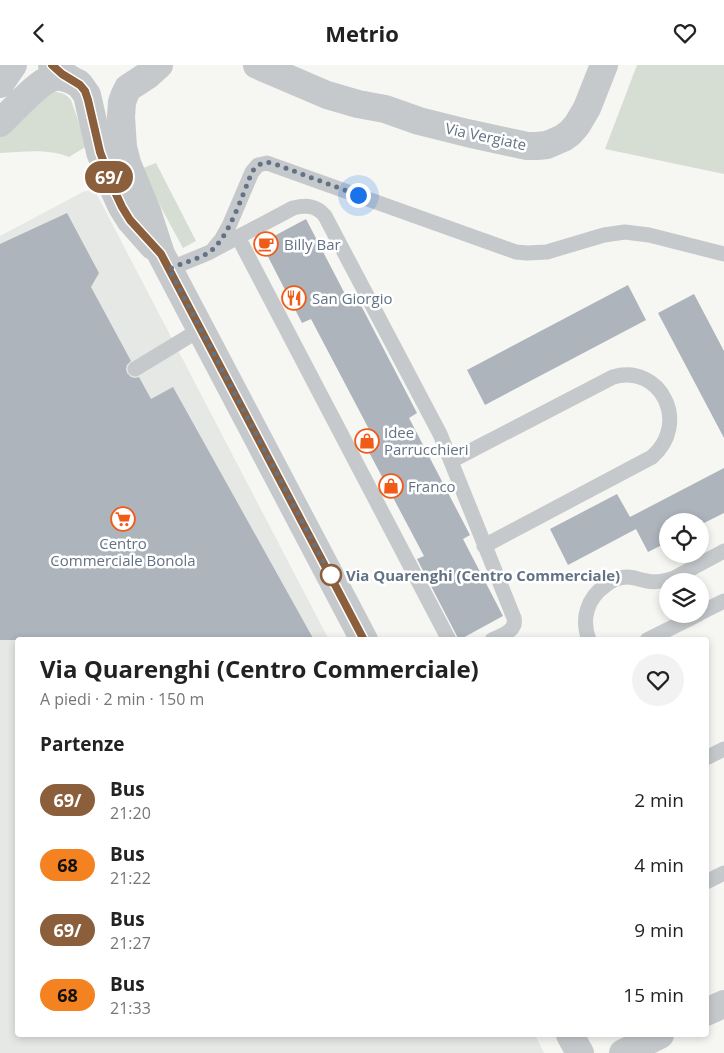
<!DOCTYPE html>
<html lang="it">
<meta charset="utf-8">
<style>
body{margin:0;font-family:"Open Sans",sans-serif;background:#f2f2f2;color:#222;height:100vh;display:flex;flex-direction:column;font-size:19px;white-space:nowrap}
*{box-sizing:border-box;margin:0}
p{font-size:16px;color:#767676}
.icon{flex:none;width:28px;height:28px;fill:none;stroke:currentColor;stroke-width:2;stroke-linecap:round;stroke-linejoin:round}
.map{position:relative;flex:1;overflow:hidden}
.details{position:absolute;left:15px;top:572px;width:694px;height:400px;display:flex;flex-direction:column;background:#fff;border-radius:5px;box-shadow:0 2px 8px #0003}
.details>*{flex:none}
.badge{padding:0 10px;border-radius:16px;font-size:18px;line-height:32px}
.tools{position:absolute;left:659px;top:448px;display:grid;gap:10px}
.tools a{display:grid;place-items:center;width:50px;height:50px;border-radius:50%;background:#fff;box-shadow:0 2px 8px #0003;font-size:25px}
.you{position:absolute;width:25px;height:25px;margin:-12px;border:4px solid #fff;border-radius:50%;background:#1a73e8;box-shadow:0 0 0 8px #1a73e833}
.map>.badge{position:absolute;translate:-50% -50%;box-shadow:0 0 0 2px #fff}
h2{padding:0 25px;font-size:19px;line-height:45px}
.round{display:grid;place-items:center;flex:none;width:52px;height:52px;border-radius:26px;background:#f2f2f2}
.head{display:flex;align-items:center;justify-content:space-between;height:85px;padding:0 25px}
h1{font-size:24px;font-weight:700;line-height:38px}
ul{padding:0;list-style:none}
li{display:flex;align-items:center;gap:15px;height:65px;padding:0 25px}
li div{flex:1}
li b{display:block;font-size:19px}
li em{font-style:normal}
li .badge{min-width:55px;font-weight:700;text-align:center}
header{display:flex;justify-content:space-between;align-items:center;height:65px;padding:0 25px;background:#fff;font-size:22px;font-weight:700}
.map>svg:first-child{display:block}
</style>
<header><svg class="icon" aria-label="back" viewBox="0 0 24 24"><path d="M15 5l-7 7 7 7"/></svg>Metrio<svg class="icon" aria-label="heart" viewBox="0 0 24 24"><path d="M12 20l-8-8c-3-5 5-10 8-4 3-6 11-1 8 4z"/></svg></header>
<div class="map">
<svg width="724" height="988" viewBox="0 0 724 988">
<rect width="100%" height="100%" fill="#f6f6f2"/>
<path fill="#e6e8e5" d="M94,124L329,575H18V970H535L544,988H0V171L83,127Z"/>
<path fill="#d6ded3" d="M637,0H724V109L605,84Z
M53,27C61,27 66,29 71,35L87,81L69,92C48,83 22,87 0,88V71L27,44Z
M156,98L196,176L183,183L140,104Z"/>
<path fill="#adb4bb" d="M67,148L99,208L91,222L131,296L127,300L126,304L127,308L131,312L135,313L139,312L151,334L173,322L314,575H0V179Z
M306,154L346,231L354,227L417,348L409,353L470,470L463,474L503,551L459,575L417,494L424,491L361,372L371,368L311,254L302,258L261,178Z
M628,220L646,255L485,340L467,305Z
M694,229L724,286V373L658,248Z
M724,403V448L700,460V456H668V477L648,487L636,464L568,500L550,464L617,429L630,452Z"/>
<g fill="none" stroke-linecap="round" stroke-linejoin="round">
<path stroke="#c5c9cc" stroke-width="15" d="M238,172L449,575
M215,182L221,175L229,161L252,107L258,100L267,98L516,187L527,188L547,187L604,170L625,167L649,170L724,189
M169,204L208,188L293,143C306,140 316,140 325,151L440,369L514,553C517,566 502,570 492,575
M135,304L201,264
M451,396L613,312C660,298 691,358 652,392L484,481
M700,548L724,536
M589,575C581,554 587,533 606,520C612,515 620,512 627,512C634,512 640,515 647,516C656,518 665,516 674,513L724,486
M647,575L699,549
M706,693L724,684
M706,817L724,808"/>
<path stroke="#c5c9cc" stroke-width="28" d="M52,0L62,9L80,20L87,30L100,87L115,127L122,142L130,155L153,181
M159,0L148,10L128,23L125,29L122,37L121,52L123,82L127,98L148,149L161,189L364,575
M257,0L327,30L358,39L385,44L419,56L467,68L527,81H537L547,80L563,73L570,68L577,60L587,43L604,0
M0,19L13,0
M0,58C12,47 40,14 55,12C64,11 71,15 78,18
M706,947L724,939
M570,970L580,988
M623,988L660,970"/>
</g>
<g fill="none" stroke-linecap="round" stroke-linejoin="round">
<g stroke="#fff" stroke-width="11">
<path id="line" d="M52,0L62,9L80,20L85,26L88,35L100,87L115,127L122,142L130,155L161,189L364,575"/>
</g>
<use href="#line" stroke="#8b5e3c" stroke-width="8"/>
<path stroke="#637385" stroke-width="5" stroke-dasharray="0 9" d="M331,510V511L169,204C180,199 198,194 208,188C228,176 243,128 252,107C257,100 263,96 272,98L358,130"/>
</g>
<defs>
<g id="cafe-ring" transform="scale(1.25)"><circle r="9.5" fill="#fff" stroke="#f05b18" stroke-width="1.5"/><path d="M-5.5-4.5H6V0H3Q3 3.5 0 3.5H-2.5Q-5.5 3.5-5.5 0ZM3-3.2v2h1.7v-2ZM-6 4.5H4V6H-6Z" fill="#f05b18"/></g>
<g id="restaurant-ring" transform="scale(1.25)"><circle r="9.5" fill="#fff" stroke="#f05b18" stroke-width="1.5"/><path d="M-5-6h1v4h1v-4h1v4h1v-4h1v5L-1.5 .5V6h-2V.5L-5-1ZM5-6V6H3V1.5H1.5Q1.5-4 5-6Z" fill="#f05b18"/></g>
<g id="shop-ring" transform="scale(1.25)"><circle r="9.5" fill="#fff" stroke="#f05b18" stroke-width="1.5"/><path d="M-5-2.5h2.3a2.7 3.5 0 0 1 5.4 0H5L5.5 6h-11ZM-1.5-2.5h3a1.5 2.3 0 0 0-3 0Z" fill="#f05b18"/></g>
<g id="supermarket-ring" transform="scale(1.25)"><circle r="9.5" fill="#fff" stroke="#f05b18" stroke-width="1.5"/><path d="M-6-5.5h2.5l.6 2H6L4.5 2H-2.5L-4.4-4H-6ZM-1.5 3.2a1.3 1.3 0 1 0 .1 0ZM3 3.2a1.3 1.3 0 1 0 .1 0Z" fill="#f05b18"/></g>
</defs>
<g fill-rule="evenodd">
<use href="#cafe-ring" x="266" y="179"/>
<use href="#restaurant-ring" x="294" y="233"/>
<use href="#shop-ring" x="367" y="376"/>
<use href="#shop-ring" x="391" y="421"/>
<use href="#supermarket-ring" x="123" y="454"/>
</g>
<circle fill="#fff" stroke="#8b5e3c" stroke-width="2.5" cx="331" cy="510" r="10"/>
<g text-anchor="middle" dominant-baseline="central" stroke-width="5" stroke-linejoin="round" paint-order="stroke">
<g font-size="15" fill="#637385" stroke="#fff">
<text transform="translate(486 71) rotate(12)">Via Vergiate</text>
</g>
<g font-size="15" fill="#637385" stroke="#fff" text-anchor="start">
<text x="284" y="179">Billy Bar</text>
<text x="312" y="233">San Giorgio</text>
<text x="384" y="367">Idee<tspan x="384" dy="17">Parrucchieri</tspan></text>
<text x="408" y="421">Franco</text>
<text x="123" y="478" text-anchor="middle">Centro<tspan x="123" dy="17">Commerciale Bonola</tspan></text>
</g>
<g font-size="15" font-weight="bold" fill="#637385" stroke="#fff" text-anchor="start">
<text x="346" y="510">Via Quarenghi (Centro Commerciale)</text>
</g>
</g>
</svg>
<div class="tools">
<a><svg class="icon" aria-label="locate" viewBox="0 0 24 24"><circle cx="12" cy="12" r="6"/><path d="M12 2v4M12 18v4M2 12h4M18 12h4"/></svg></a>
<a><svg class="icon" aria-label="layers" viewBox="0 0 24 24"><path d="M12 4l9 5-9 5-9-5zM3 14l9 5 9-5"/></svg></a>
</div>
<div class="you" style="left:358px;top:130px"></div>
<b class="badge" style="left:109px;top:112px;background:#8b5e3c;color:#fff">69/</b>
<section class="details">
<div class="head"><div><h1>Via Quarenghi (Centro Commerciale)</h1><p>A piedi · 2 min · 150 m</p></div><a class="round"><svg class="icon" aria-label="heart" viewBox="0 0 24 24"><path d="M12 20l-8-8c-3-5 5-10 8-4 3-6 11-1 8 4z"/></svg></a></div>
<h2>Partenze</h2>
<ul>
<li><span class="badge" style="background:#8b5e3c;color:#fff">69/</span><div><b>Bus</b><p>21:20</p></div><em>2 min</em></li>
<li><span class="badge" style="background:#f58220;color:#111">68</span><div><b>Bus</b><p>21:22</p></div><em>4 min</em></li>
<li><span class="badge" style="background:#8b5e3c;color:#fff">69/</span><div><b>Bus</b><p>21:27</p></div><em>9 min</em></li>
<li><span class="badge" style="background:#f58220;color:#111">68</span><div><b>Bus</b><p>21:33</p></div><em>15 min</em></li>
</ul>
</section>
</div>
